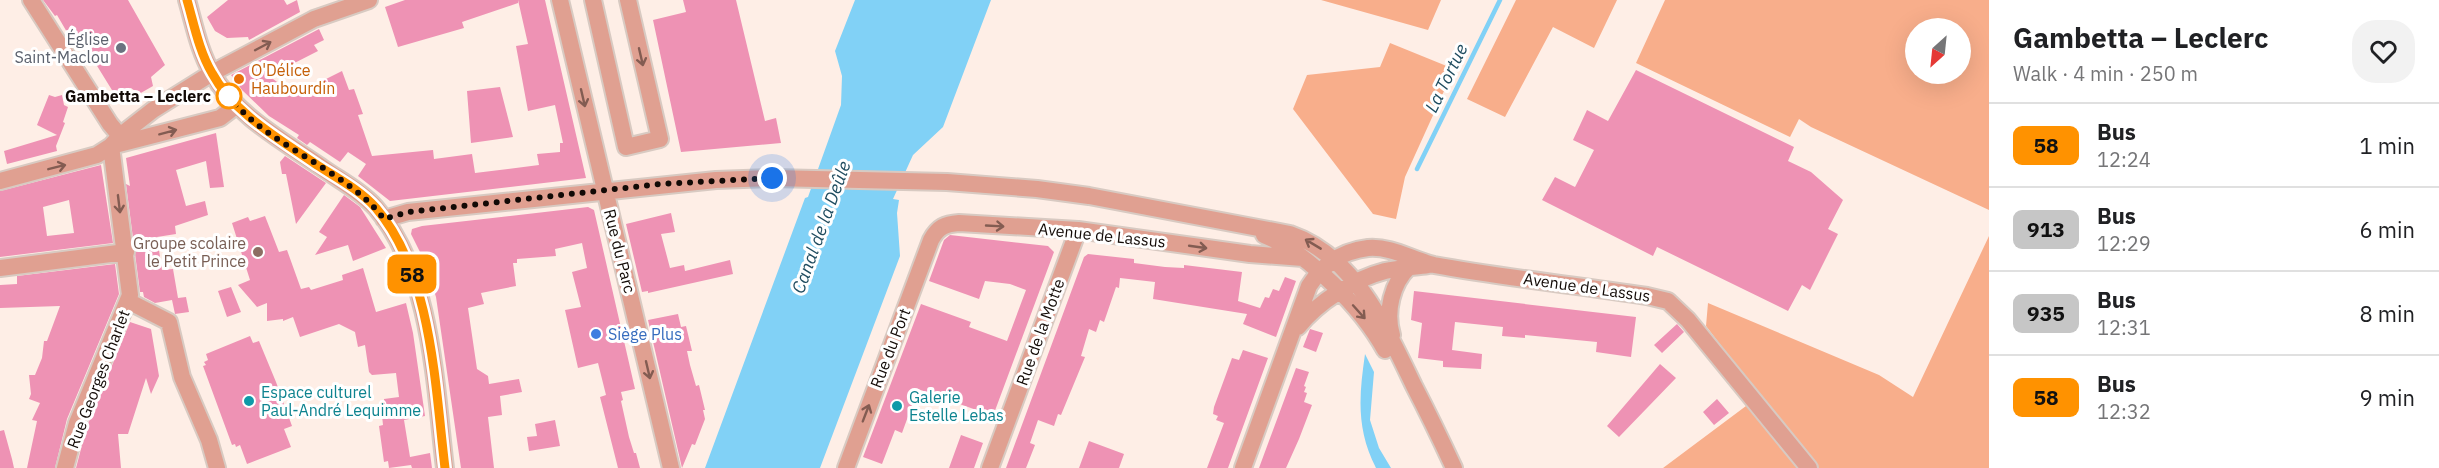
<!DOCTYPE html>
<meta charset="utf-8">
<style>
body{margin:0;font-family:"IBM Plex Sans",sans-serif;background:#f2f2f2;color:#202124;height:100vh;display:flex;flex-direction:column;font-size:22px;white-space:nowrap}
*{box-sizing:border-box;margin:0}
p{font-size:20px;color:#757577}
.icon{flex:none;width:33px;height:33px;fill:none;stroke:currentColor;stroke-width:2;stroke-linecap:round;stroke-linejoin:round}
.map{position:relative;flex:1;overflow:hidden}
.details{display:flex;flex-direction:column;background:#fff;width:450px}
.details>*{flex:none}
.badge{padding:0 12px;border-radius:9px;font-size:21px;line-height:39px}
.needle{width:39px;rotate:207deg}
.buttons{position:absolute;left:1905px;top:18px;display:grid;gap:12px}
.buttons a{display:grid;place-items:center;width:66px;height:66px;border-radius:50%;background:#fff;box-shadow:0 6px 24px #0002;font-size:30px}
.you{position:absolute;width:30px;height:30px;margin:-15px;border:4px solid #fff;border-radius:50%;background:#1a73e8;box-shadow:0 0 0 9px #1a73e833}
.map>.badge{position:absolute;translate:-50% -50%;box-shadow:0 0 0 3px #fff}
.round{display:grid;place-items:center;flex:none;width:63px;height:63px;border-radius:24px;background:#f2f2f2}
.headline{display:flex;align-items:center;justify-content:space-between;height:102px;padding:0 24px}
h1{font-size:28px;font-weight:700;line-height:45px}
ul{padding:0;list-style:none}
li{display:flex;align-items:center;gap:18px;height:84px;padding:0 24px;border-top:2px solid #e0e0e0}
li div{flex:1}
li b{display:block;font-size:22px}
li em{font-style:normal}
li .badge{min-width:66px;font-weight:700;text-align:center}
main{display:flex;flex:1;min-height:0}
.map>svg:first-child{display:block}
</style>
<main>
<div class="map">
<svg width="1989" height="468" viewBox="0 0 1989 468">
<rect width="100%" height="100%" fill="#feeee6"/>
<path fill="#f8ae8b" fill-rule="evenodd" d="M1321,0H1441L1428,30Z
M1516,0H1617L1594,48L1553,27L1505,117L1467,99Z
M1665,0H1989V210L1811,127L1799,119L1790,137L1636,63ZM1916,28H1960V74H1916Z
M1390,43L1454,69L1405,177L1396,219L1373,214L1293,109L1307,75L1380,67Z
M1989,236V468H1663L1746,406L1754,389L1706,326L1708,303L1879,375L1913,397Z"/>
<path fill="#81d1f6" d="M855,0H991L943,127L913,155L893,199L899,200L897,213L900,256L820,468H705L805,198L808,197L841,105L842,76L835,51Z
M1365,354L1374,372L1370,420L1379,448L1391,468H1376C1356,429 1359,396 1365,354Z"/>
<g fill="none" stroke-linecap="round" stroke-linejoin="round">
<path stroke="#81d1f6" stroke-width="4.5" d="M1417,169L1500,0"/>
</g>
<path fill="#ee92b4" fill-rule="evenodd" d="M43,0H128L165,65L151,77L153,86L139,94L131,88L118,95H115L78,35L71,39L57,15L55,16Z
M228,0H284L287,5L297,0L300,12L249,40L248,37L227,38L215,31L207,17Z
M405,0H518V3L462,22L464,28L398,47L385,7Z
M518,0H545L586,178L390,201L358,176L366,164L348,152L340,162L310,142L307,145L297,138L299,135L269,116L242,90L231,75L319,29L324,40L314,45L318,51L269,76L292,93L303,85L306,89L342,71L349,90L354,89L363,114L358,115L372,156L433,150L434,159L472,154L475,173L539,165L537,154L560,152V143H563L555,105L528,111L516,46L528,44Z
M683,0H736L765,121L776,118L781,143L681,152L653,20L686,12Z
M1636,70L1794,147L1788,161L1811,172L1843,200L1828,229L1838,234L1810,290L1802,285L1788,311L1657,247L1653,256L1542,200L1555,177L1575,187L1594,150L1573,140L1587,110L1608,121Z
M500,87L513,137L471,143L467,91Z
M49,95L55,97L62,95L64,105L68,107L63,122L65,123L56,146L57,151L7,164L4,151L57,135L37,125Z
M216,133L224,187L210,188L206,161L176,170L186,206L205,201L208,215L175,226L176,234L157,237L162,270L173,269L178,298L186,297L189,312L175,314L172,300L155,303L144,297L143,292H140L126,184L130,186L126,158Z
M285,156L326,183L296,224L286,174H282L280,162Z
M101,165L113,243L0,257V191ZM69,200L74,233L47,236L43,207Z
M344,195L360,207L386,248L353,261L348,245L315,255L327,237L319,232Z
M588,207L594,210L635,389L621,392L623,400L621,401L629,437L634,453H636L640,468H618L600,397L606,395L598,363L578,368L565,310L581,307L572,272L587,268L582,243L555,249L556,256L517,259V263H513L516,286L481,293L484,304L468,308L477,369L488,376L489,384L519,379L522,392L500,396L502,415L488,417L494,468H461L436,297L424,260L411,234L412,229L422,226Z
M671,213L675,232L661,234L670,268L684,265L685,271L730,260L733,274L648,293V291L642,292L626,224Z
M265,216L279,252L287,250L301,289L309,287L311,290L343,280L342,275L363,268L376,312L406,303L413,333L425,416L404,420L410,457L430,453L432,468H412L411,465L389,468L388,461L384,462L379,426L383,425L381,406L384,405V399L399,397L396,373L372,375L369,372L365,345L358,347L355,332L339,324L300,337L293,317L283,321V319L267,321V303L257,307L238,285L250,280L232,223L248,217L250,221Z
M950,235L1048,246L1054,252L993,416L918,389L902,433L895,430L882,464L863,457L921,304L971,322L969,327L1007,341L1026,290L1010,284L985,281L979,299L929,281L944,240Z
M1088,254L1134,259V263L1165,267L1184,268V265L1242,272L1238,301L1260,308L1265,297L1269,298L1273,289L1279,291L1285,277L1296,281L1276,337L1243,324L1247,314L1153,299L1155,282L1120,278L1119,288L1116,287L1104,322L1100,320L1096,332L1089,329L1081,356L1085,357L1061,415L1058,414L1054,426L1038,420L1030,443L1035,445L1026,468H1006L1084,257Z
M115,264L119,294L67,419L55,468H27L37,421L32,420L40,403L29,399L31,394L29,375H35L42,358L44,341H47L60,306L0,308V285L17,284V276Z
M231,287L241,312L227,317L218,291Z
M1414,291L1636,317L1631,357L1596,352L1597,342L1525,335V338L1502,336L1503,327L1455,322L1452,350L1482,354L1481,369L1443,367V361L1418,358L1422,323L1411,320Z
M678,314L681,327L686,326L692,351H687L690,365L696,386L699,385L705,410H703L705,419L695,445L692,444L682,468L648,320Z
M130,322L151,329L159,376L151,394L146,378L128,434H118L121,468H76L87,426Z
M1677,324L1684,332L1662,353L1654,345Z
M1310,329L1323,333L1316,352L1303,347Z
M250,336L253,343L259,341L276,382L292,426L284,429L291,447L247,464L240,445L236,447L235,444L232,445L203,366L206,365L204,362L208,360L206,354Z
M1243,350L1268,358L1228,468H1207L1224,423L1216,420L1218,416L1213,414L1214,407L1232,358L1239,360Z
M1660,364L1676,378L1619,437L1607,426Z
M1296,368L1309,372L1304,386L1306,387L1304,392L1307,393L1304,402L1312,405L1299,439L1286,468H1259Z
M1717,399L1729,413L1714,425L1703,412Z
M555,420L560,446L529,451L527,437L537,436L535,424Z
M4,430L12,459L14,468H0V431Z
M961,435L983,443L974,468H949Z
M1089,441L1124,454L1119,468H1079Z"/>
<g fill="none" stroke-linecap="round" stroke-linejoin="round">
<g stroke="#d8cac2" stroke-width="20">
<path id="minor" d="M31,0L110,124L120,136
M187,0C194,24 199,51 212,73C235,115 283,141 321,167C339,180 361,191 376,208C432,273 435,386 445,468
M560,0L671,468
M593,0L626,147L660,139L628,0
M111,146L220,118L237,105
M0,181L97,155L111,146L121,135L153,110L212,73L314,19L369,0
M384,219L408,212L716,180L772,178L947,182L1037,189L1089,196L1290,234C1355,256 1386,328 1414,386C1428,413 1441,440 1454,468
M1264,235C1308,253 1362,308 1385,350
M0,268L126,252
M128,301L169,322L182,377L209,440L217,468
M1298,327C1318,302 1354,279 1385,271C1399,268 1414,267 1428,265
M1392,335C1385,312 1392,283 1409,267
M65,468L77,423L130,295L111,146
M846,468L931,240C938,227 945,224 959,223L1078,230L1250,254L1303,258
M990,468L1078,230
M1243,468L1309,286C1323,264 1342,251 1368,248C1392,246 1412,260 1434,265C1505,278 1576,285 1647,296L1668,301L1688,320L1809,468"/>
</g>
<use href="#minor" stroke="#e0a091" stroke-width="16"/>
</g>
<defs><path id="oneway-shaft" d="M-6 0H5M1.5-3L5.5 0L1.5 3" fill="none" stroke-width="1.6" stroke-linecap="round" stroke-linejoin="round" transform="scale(1.5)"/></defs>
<g stroke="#835c52">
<use href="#oneway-shaft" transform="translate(263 46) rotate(-28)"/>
<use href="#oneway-shaft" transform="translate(641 57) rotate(77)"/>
<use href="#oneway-shaft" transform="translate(583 98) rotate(77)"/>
<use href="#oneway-shaft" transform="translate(168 132) rotate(-15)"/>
<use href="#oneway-shaft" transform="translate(57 167) rotate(-14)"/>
<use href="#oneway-shaft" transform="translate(119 204) rotate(83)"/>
<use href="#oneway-shaft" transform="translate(995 226) rotate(3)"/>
<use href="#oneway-shaft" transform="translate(1313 244) rotate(-149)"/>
<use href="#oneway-shaft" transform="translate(1198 247) rotate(8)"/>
<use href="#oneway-shaft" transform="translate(1359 312) rotate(48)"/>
<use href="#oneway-shaft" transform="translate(648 370) rotate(77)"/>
<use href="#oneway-shaft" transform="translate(866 413) rotate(-69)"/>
</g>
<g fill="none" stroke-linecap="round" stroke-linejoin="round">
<g stroke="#fff" stroke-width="14">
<path id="line" d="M187,0C194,24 199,51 212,73C234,114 280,139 317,165C337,178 360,190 376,208C432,273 435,386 445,468"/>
</g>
<use href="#line" stroke="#ff9200" stroke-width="9"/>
<path stroke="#120a06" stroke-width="6" stroke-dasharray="0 10.8" d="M229,96C266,146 345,168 384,219L408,212L661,184L772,178"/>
</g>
<circle fill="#6b7280" stroke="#fff" stroke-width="2" cx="121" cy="48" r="6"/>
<circle fill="#e8710a" stroke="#fff" stroke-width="2" cx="239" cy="79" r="6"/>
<circle fill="#fff" stroke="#ff9200" stroke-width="3" cx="229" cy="96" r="12"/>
<circle fill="#8d6e63" stroke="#fff" stroke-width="2" cx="258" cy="252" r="6"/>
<circle fill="#3f7fe0" stroke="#fff" stroke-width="2" cx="596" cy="334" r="6"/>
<g fill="#0f9aa8" stroke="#fff" stroke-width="2">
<circle cx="249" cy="401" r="6"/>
<circle cx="897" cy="406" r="6"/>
</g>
<g text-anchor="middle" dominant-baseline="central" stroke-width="6" stroke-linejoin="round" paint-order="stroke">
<g font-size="16" fill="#5b616d" stroke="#fff" text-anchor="end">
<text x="109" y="39">Église<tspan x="109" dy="18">Saint-Maclou</tspan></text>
</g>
<g font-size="16" fill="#c56008" stroke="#fff" text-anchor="start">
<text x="251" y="70">O'Délice<tspan x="251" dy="18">Haubourdin</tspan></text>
</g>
<g font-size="16" font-weight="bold" fill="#120a06" stroke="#fff" text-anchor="end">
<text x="211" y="96">Gambetta – Leclerc</text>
</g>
<g font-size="16" fill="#120a06" stroke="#fff">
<text transform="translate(1102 235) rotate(6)">Avenue de Lassus</text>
<text transform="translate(620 251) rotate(76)">Rue du Parc</text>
<text transform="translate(1587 287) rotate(8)">Avenue de Lassus</text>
<text transform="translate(1040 332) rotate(-70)">Rue de la Motte</text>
<text transform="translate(890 348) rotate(-69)">Rue du Port</text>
<text transform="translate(98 379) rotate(-69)">Rue Georges Charlet</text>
</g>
<g font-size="16" fill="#785e54" stroke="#fff" text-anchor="end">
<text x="246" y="243">Groupe scolaire<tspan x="246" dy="18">le Petit Prince</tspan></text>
</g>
<g font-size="16" fill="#366cbe" stroke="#fff" text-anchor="start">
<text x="608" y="334">Siège Plus</text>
</g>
<g font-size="16" fill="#0d838f" stroke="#fff" text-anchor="start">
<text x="261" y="392">Espace culturel<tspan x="261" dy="18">Paul-André Lequimme</tspan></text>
<text x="909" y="397">Galerie<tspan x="909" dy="18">Estelle Lebas</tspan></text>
</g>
<g font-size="18" font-style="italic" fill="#204d60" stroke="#fff">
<text transform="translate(1446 78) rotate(-64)">La Tortue</text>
<text transform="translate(821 227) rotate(-70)">Canal de la Deûle</text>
</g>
</g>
</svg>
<div class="buttons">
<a><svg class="needle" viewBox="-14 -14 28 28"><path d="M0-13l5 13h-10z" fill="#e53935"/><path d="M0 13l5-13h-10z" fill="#757577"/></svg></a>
</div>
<div class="you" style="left:772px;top:178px"></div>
<b class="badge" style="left:412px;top:274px;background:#ff9200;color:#111">58</b>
</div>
<section class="details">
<div class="headline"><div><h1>Gambetta – Leclerc</h1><p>Walk · 4 min · 250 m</p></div><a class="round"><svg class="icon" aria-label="heart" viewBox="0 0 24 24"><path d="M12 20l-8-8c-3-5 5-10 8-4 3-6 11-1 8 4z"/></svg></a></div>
<ul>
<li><span class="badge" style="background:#ff9200;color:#111">58</span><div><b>Bus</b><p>12:24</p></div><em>1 min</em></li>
<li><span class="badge" style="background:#c6c6c6;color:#111">913</span><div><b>Bus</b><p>12:29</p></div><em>6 min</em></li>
<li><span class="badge" style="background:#c6c6c6;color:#111">935</span><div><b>Bus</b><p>12:31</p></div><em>8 min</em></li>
<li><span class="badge" style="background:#ff9200;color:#111">58</span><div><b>Bus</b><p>12:32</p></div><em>9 min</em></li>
</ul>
</section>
</main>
